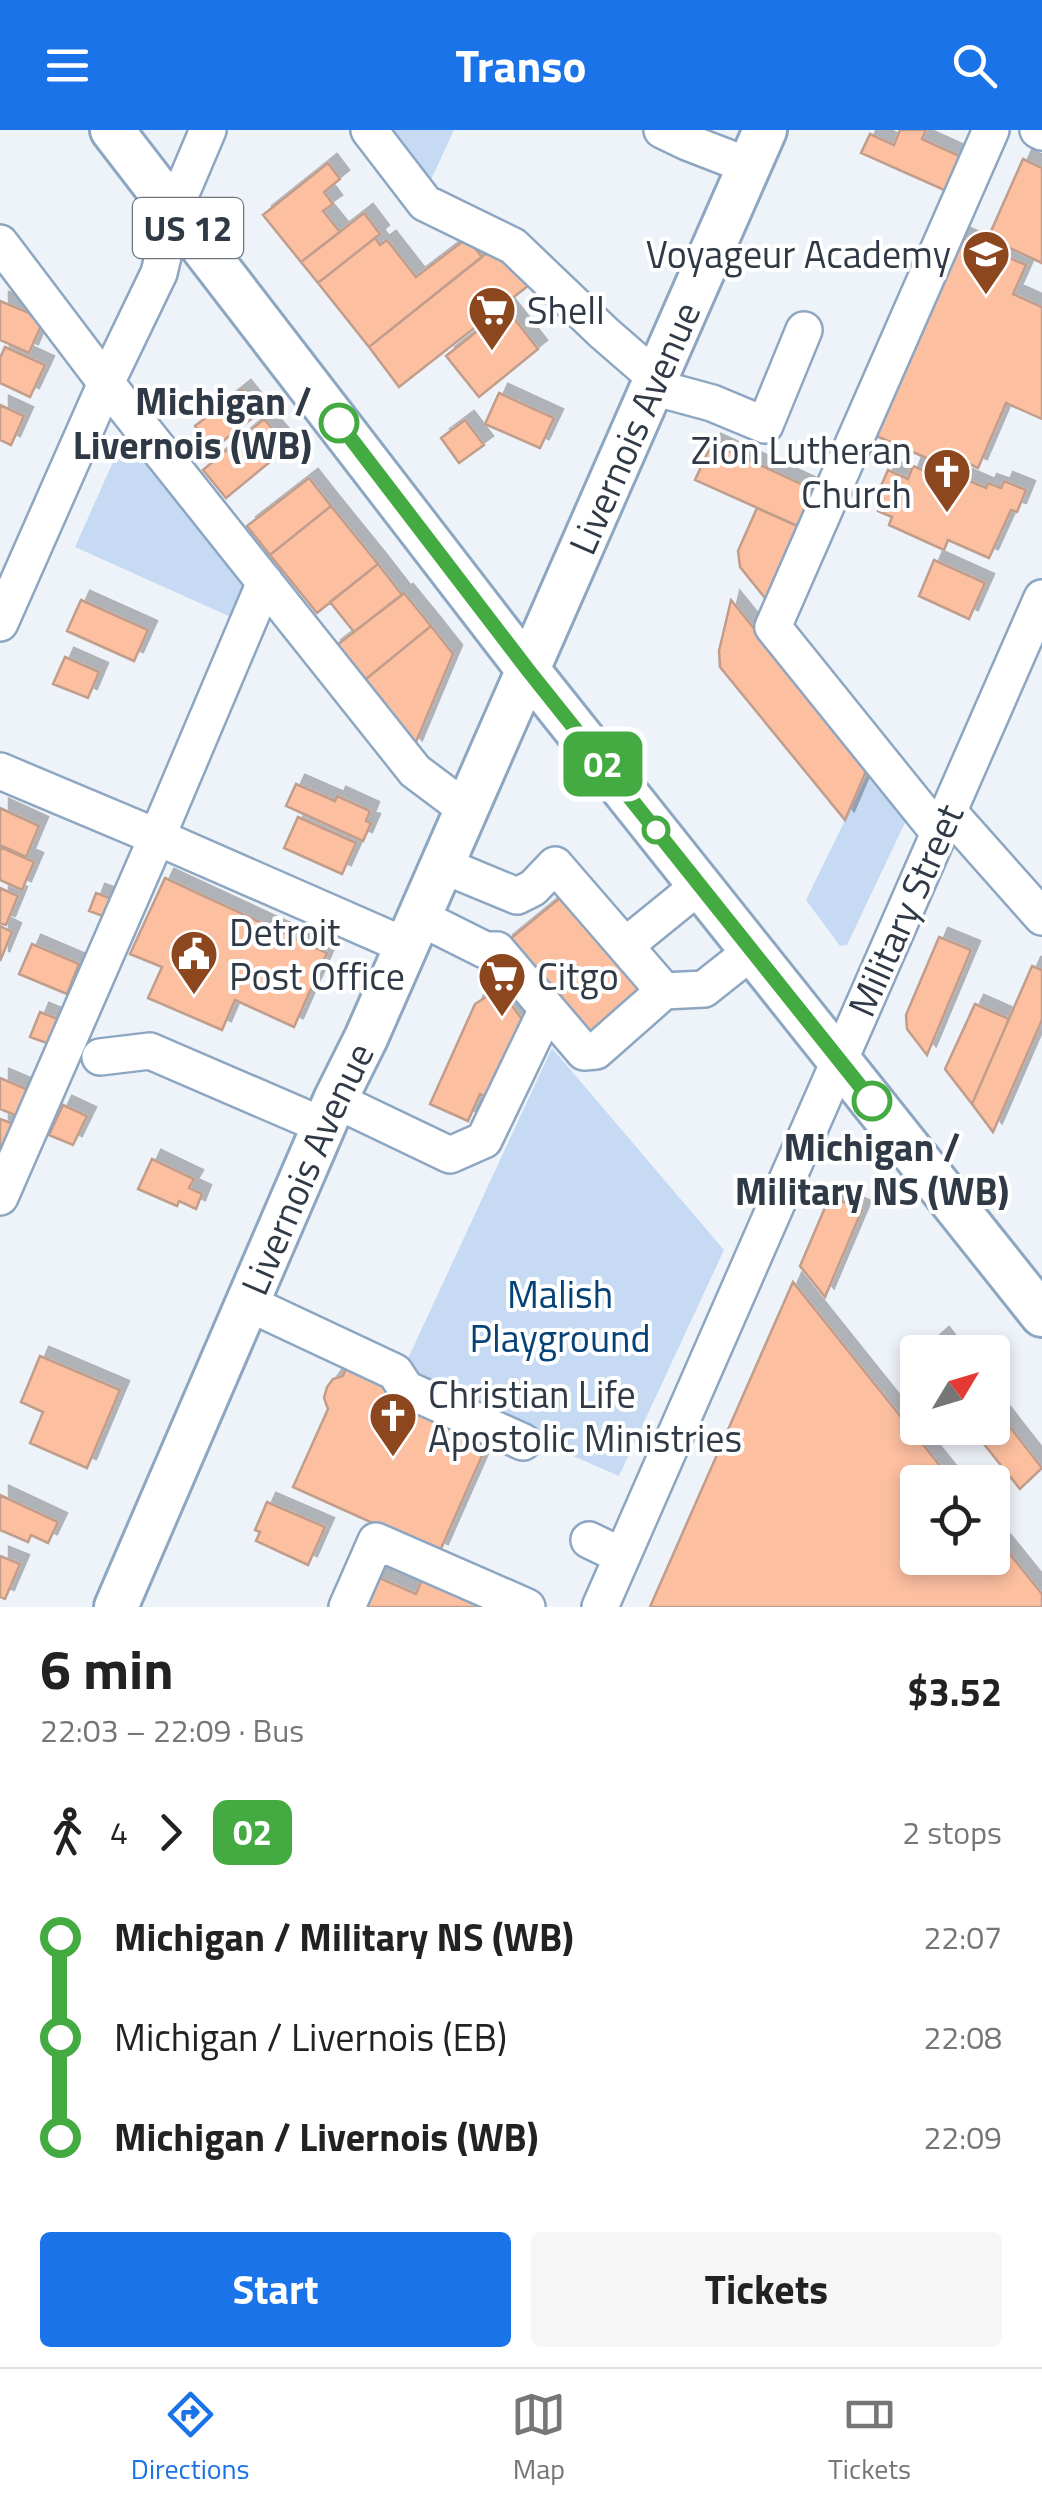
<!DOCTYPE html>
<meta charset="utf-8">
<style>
body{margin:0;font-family:"Titillium Web",sans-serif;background:#f6f6f6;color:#222;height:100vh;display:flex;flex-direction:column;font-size:38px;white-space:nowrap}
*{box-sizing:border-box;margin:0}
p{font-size:32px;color:#767676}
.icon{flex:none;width:55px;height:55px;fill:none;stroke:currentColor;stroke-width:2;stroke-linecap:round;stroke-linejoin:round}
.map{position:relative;height:1477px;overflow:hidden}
.side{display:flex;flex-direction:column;background:#fff;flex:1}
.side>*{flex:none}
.badge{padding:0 20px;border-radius:15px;font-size:35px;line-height:65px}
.needle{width:65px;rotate:52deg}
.fabs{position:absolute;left:900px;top:1205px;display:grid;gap:20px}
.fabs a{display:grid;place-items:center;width:110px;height:110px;border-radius:10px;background:#fff;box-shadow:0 5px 15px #0003;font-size:50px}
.map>.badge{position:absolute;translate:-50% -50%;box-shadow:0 0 0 5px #fff}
.legs{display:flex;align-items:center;gap:15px;height:110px;padding:0 40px;font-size:32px}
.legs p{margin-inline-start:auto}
.headline{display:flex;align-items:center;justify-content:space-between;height:170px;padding:0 40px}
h1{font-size:55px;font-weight:700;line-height:75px}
.cta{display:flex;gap:20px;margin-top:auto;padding:20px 40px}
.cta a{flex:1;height:115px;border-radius:10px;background:#1a73e8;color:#fff;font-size:40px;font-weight:700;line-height:115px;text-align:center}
.cta a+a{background:#f6f6f6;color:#222}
ul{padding:0 40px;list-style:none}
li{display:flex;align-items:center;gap:35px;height:100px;font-size:38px}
li i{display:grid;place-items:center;width:15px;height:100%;margin:0 12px;background:currentColor}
li i::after{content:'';width:25px;height:25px;margin:-12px;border:8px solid;border-radius:50%;background:#fff}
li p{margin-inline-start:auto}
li:first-child i{background:linear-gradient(#0000 50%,currentColor 0)}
li:last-child i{background:linear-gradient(currentColor 50%,#0000 0)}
header{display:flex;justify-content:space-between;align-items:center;height:130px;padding:0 40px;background:#1a73e8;color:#fff;font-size:45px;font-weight:700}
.tabs{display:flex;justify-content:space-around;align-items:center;height:140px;border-top:2px solid #e0e0e0;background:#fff;font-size:28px;color:#767676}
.tabs a{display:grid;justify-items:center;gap:5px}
.tabs .active{color:#1a73e8}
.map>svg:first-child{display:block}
</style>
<header><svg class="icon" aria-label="menu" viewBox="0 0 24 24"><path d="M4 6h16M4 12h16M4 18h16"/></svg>Transo<svg class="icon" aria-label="search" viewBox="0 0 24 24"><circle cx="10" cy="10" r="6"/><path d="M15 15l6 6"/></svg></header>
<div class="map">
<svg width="1042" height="1477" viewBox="0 0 1042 1477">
<defs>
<filter id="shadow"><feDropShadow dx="9" dy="-9" stdDeviation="0" flood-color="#0004"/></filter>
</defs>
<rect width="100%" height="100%" fill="#eef3f9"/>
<path fill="#c6dbf3" d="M386,0H454L429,54Z
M134,285L263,451L244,493L75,417Z
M872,635L911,680L847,815L840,816L806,770Z
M552,918L724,1120L619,1346L398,1250Z"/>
<path fill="#fcbfa0" stroke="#c19d8c" stroke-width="2.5" filter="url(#shadow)" d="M900,0H926L922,9L966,29L951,63L861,23L870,4L894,15Z
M1023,29L1042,38V133L988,108Z
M328,33L340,49L324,62L333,74L323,81L340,102L301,132L263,85Z
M364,83L380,104L318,153L301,132Z
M959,106L1026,135L1013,164L1042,177V289L1006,273L978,338L945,323L940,334L872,304Z
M375,108L380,115L387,110L416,147L467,108L482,127L369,217L318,153Z
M489,121L504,128L533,152L399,257L369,217Z
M0,171L44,189L29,223L0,210Z
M506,178L538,219L479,267L446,226Z
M5,217L45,235L30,267L0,253V228Z
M242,259L260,282L213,319L195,296Z
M499,263L554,288L540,318L485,294Z
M0,275L24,286L11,315L0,310Z
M264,289L288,317L226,368L203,340Z
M465,290L484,315L459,333L441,308Z
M712,313L819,362L802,398L695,350Z
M913,336L932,344L935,336L986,358L988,353L1001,358L1004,351L1026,360L1017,382L1011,380L989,428L948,410L944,420L889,395L892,387L878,381L883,368L877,365L888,340L908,349Z
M309,348L331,376L270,425L247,396Z
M331,376L378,434L317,483L270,425Z
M757,378L802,398L769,473L740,437L738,421Z
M934,430L985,453L969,489L919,466Z
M378,434L402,465L354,502L330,472Z
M404,463L431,496L360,554L332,519Z
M81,470L148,500L134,531L67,501Z
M731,470L867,639L845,690L720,537L719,521Z
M431,496L453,524L413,619L360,554Z
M65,527L99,542L88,568L53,554Z
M296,654L335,671L337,666L370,681L366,691L371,693L363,711L286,676Z
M0,678L39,696L26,727L0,715Z
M298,687L356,713L342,744L284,718Z
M0,717L34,732L22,760L0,750Z
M165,748L327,823L294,897L235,870L222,900L148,868L162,837L130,824Z
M0,758L18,766L6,795L0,793Z
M96,763L118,771L111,789L89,781Z
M566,763L646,861L584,911L504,814Z
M0,796L12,802L0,831Z
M939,807L971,820L927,925L907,899L906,885Z
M32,814L79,834L67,864L19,844Z
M1032,836L1042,840V890L993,1002L972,974Z
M496,864L507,869L527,896L495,971L480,964L468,991L430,974L475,874L486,867Z
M975,874L1009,889L972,974L945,939Z
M40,882L65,892L55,916L30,907Z
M0,948L38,964L27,990L0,979Z
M63,975L87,986L73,1015L49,1005Z
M0,989L22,997L12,1023L0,1018Z
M152,1029L194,1049L189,1058L202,1064L196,1079L179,1071L177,1076L138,1059Z
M830,1066L862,1080L825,1167L800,1136Z
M793,1152L953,1352H918V1428H992V1402L1042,1464V1477H650Z
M940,1206L952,1222H922Z
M40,1226L120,1260L87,1338L30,1313L43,1282L21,1272Z
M347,1235L493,1301L439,1423L293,1357L328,1279L324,1268L327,1257L333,1249L343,1246Z
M992,1274L1042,1338L1020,1359L971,1298H992Z
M0,1365L58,1392L48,1413L31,1405L28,1412L0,1400Z
M267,1372L325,1397L308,1435L256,1411L260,1402L255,1400Z
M0,1426L20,1434L5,1469L0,1467Z
M424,1444L500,1477H359L373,1445L416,1464Z"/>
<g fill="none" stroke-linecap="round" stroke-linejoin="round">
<g stroke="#8da6c1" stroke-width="40">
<path id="minor" d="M369,0L425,73L513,116L604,203L657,249
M662,0L687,12L749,36
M1038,0L1042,2
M0,113L106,253L415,641L467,680
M653,257L712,273L765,295L804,200
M0,493L106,253L159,143L174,80L208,0
M0,641L157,707L406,816
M948,681L1042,787
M939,703L773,497L991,0
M442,735L517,766L533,758L555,735L664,861L704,859L752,821
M419,787L485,820H497L584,922L596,921L664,861
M625,816L700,755
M100,927L150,921L324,996
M335,970L450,1025L484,1010L547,879
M0,1067L157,707L265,452
M248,1173L395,1242L406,1259L523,1312
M589,1410L622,1426
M347,1477L376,1411L527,1477
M600,1477L1042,468"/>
</g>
<g stroke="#8da6c1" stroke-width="48">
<g id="major">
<path d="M112,0L528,540L1042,1185"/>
<path id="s1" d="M116,1477L335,970L366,908L765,0"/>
</g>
</g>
<use href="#minor" stroke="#fff" stroke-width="35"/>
<use href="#major" stroke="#fff" stroke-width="42"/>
</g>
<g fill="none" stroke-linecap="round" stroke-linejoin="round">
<g stroke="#fff" stroke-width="22">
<path id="line-1" d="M339,293L528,540L872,971"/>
</g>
<use href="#line-1" stroke="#44aa42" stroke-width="15"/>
</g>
<defs>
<g id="school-pin" transform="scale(2.5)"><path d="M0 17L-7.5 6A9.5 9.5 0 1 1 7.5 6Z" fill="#8d471f" stroke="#fff"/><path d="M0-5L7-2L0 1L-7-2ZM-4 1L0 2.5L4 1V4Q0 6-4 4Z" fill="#fff"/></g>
<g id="supermarket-pin" transform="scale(2.5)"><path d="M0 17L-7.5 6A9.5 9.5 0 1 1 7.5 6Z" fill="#8d471f" stroke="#fff"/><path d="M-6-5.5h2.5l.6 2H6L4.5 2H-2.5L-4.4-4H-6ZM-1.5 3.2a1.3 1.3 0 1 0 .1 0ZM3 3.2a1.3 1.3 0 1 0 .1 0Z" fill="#fff"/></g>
<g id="church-pin" transform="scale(2.5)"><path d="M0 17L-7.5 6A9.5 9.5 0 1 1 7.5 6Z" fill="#8d471f" stroke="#fff"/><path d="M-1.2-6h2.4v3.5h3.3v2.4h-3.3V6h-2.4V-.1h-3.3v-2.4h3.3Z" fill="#fff"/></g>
<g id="civic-pin" transform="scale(2.5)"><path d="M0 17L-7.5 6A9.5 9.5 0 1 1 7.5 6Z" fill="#8d471f" stroke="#fff"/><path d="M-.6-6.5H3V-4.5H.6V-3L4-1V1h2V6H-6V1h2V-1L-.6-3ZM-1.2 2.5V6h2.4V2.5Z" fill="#fff"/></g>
</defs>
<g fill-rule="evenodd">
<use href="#school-pin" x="986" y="124"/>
<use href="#supermarket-pin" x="492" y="180"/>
<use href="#church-pin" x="947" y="342"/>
<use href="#civic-pin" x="194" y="824"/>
<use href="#supermarket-pin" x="502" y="846"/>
<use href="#church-pin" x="393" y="1286"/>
</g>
<g fill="#fff" stroke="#44aa42" stroke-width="5">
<circle cx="339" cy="293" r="18"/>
<circle cx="656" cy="700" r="12"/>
<circle cx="872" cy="971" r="18"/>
</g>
<g text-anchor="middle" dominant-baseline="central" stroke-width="8" stroke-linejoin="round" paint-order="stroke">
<rect fill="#fff" stroke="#6e757e" stroke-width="2.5" x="133" y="68" width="110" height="60" rx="8"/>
<g font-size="35" font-weight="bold" fill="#303a46">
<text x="188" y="98">US 12</text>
</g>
<g font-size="38" fill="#303a46" stroke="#fff" text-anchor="start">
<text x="951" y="124" text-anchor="end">Voyageur Academy</text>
<text x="527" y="180">Shell</text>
<text x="912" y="320" text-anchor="end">Zion Lutheran<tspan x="912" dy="44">Church</tspan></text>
<text x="229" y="802">Detroit<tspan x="229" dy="44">Post Office</tspan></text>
<text x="537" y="846">Citgo</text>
<text x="428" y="1264">Christian Life<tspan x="428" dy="44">Apostolic Ministries</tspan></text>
</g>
<g font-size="38" font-weight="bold" fill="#303a46" stroke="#fff" text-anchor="end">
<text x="312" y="271">Michigan /<tspan x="312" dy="44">Livernois (WB)</tspan></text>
<text x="872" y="1017" text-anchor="middle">Michigan /<tspan x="872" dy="44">Military NS (WB)</tspan></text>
</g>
<g font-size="38" fill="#303a46" stroke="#fff">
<text stroke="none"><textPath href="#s1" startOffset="1288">Livernois Avenue</textPath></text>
<text transform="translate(905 780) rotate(-66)">Military Street</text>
<text stroke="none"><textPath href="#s1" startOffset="478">Livernois Avenue</textPath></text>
</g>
<g font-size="38" fill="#054277" stroke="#fff">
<text x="560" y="1164">Malish<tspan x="560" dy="44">Playground</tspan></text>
</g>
</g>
</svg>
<div class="fabs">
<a><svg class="needle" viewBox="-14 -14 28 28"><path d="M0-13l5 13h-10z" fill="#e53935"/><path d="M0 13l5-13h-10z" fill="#767676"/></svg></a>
<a><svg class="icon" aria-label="locate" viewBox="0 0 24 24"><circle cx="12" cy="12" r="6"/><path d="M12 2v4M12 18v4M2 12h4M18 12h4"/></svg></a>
</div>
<b class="badge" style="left:603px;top:634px;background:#44aa42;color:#fff">02</b>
</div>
<section class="side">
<div class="headline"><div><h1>6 min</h1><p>22:03 – 22:09 · Bus</p></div><b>$3.52</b></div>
<div class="legs"><svg class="icon" aria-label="walk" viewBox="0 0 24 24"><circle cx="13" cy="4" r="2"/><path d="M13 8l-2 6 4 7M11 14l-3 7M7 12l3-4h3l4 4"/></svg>4<svg class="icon" aria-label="forward" viewBox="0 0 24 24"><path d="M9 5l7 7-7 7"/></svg><b class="badge" style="background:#44aa42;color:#fff">02</b><p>2 stops</p></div>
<ul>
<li><i style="color:#44aa42"></i><b>Michigan / Military NS (WB)</b><p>22:07</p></li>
<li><i style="color:#44aa42"></i><span>Michigan / Livernois (EB)</span><p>22:08</p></li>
<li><i style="color:#44aa42"></i><b>Michigan / Livernois (WB)</b><p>22:09</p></li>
</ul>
<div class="cta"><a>Start</a><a>Tickets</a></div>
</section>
<nav class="tabs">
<a class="active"><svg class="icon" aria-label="directions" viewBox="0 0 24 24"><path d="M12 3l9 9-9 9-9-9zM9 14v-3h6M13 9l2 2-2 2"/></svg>Directions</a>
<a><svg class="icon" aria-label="map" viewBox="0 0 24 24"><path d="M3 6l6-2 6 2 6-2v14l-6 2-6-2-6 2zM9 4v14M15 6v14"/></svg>Map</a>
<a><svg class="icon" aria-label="tickets" viewBox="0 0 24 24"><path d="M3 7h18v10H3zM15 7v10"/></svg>Tickets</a>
</nav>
